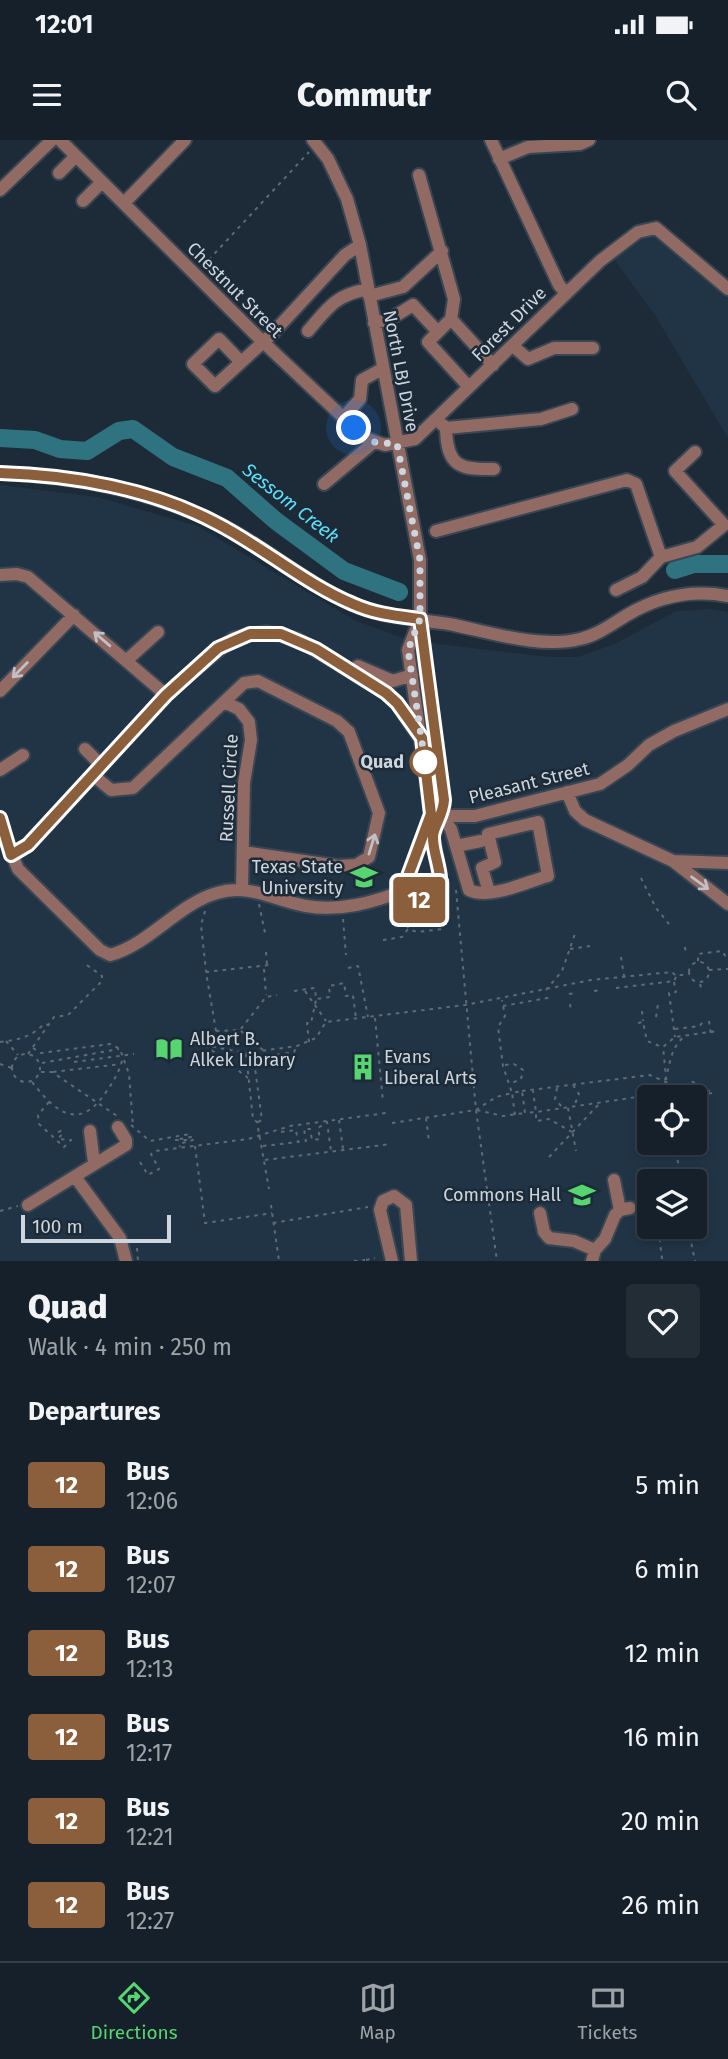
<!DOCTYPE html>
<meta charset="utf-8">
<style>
body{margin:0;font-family:"Fira Sans",sans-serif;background:#232d36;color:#f1f3f6;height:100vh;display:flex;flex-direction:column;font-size:26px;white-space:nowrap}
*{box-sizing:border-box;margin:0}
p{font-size:23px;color:#9ea3a8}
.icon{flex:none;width:38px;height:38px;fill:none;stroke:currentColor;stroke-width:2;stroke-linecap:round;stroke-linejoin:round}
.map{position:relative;height:1121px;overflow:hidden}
.sheet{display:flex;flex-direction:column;background:#16202a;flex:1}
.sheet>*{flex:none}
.badge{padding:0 14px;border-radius:5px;font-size:24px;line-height:46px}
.controls{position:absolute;left:637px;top:945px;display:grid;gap:14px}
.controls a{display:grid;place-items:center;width:70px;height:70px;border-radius:7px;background:#16202a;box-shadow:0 4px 10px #0003,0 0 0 2px #353e47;font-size:35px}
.scale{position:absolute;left:21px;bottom:18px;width:150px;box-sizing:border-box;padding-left:7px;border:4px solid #cdd6de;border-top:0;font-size:19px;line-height:24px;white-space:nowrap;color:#cdd6de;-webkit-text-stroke:5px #1d2b38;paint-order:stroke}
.you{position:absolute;width:35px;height:35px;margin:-18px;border:5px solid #fff;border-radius:50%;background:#1a73e8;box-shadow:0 0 0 10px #1a73e833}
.map>.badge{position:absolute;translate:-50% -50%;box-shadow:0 0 0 4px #fff}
h2{padding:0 28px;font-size:26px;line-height:63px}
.round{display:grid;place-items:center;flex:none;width:74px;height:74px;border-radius:7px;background:#232d36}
.headline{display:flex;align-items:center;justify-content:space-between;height:119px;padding:0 28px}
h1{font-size:33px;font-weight:800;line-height:52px}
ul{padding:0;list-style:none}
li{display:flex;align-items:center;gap:21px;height:84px;padding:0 28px}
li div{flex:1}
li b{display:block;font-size:26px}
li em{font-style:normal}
li .badge{min-width:77px;font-weight:700;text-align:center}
.status{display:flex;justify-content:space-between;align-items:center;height:49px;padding:0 35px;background:#16202a;direction:ltr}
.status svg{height:19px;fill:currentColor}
header{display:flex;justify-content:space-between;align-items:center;height:91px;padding:0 28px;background:#16202a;font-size:32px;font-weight:800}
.tab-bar{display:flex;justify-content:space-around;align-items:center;height:98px;border-top:2px solid #353e47;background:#16202a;font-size:19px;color:#9ea3a8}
.tab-bar a{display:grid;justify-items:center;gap:4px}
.tab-bar .current{color:#57d570}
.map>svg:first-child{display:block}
</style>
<div class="status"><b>12:01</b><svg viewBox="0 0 49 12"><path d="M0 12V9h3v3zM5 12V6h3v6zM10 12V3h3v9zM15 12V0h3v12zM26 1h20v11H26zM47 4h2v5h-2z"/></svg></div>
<header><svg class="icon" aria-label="menu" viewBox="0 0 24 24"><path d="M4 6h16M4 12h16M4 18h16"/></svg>Commutr<svg class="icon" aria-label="search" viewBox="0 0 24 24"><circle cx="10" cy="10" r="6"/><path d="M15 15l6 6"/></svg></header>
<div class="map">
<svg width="728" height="1121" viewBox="0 0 728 1121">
<rect width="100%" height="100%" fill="#1d2b38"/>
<path fill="#213446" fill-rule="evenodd" d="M656,92L728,154V298L655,175L613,118L643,93Z
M0,345L97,357L197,386L354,480L400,497L438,504L549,517H578L617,503L676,471L710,469L728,472V1121H0ZM649,957H695V1003H649ZM649,1041H695V1087H649Z"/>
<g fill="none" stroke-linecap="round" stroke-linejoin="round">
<path stroke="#2f7380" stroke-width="18" d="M0,298L35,300L60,309L87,311L119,291L133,289L173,317L227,338L276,381L344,431L399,452
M675,430L694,424H728"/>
<g stroke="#394653" stroke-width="16">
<path id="minor" d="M60,0L263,202L365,298L385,305L415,299L600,121L638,92L656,88L728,149
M313,0L328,19L347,59L360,105L420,420V479L444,660L442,677L433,696L440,741L436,756L425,760L408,755L406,743L431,674L408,510L420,479
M491,0L559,145L566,153
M499,19L528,7L580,4L589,0
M59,33L76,16
M419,35L454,159L451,179
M0,50L52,0
M83,61L101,43
M124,63L185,0
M369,156L403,147L442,111
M374,183L390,179L413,165L438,192
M308,191C328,168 335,155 368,149
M513,206L528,219L554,208H593
M241,222L219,199L193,224L215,246L272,194L345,115L360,105
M469,247L428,202L451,179L493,225
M343,278L360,259L362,240L382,229
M437,280L446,288L541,279L572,269
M446,288C447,326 459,330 494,329
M0,333C79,336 164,353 234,392C284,420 330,463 387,475C407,479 429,481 449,484C490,492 539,509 580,499C598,495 612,484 627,475C659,456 691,449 728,456
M324,344L374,302
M436,391L627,340L636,344L661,417
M0,435L17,434L28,437L166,555
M616,450L642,437L661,417L697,407L724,385L675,331L695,312
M127,520L158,492
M358,526L393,541L412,535
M0,551L74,475
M226,563L239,569L249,582L251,600L244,643L242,750
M85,609L101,625
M0,630L23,615
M93,635L111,650L133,648L244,543L258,541L337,581L349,592L379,673L369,717L356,725L338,726L243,712
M567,652L575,671L585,680L673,721L728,723
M440,676H475L600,644L628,625L649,605L674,591L728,569
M442,677L451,689L469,750C490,760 526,742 548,736L538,682L488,694L495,722L482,728L489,752
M0,678L4,696L18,729L100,810L110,815C150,804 178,764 217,753C249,743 276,761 306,766C341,772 374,762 406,750
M456,706L481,701
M11,715L28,705L48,684L177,544L234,498L266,492L297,499L386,553L397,563L418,595
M673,721L728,764
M90,991L94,1023
M76,1038L120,1098L126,1121
M614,1040L620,1070
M28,1065L126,1005V1000L118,987
M540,1073L544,1092L549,1098L574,1101L595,1110
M392,1121L380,1070L383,1061L394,1056L406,1065L411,1121
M592,1121L595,1110L605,1099L615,1075L620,1070L630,1068"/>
</g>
<path stroke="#5e6b76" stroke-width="2" stroke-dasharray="3.5 5" stroke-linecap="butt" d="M203,126L309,12
M641,738L656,768L669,784
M456,750L476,970L497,1121
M259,764L265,793
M395,770L403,769L408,788
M205,771L201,785L206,831
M343,779L346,815
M383,800L402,797L408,789L417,792L443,789V782
M685,807L686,815
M570,809L590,806
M266,812L267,825
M621,817L624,836
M698,821V814L722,811L728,820
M689 832a10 10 0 1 1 20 0a10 10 0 1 1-20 0Z
M348,828L358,826L368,877
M264,829L266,855
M709,830L728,829
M674,842L676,852L669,853L675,897
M700,844L702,851
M616,848L674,841L676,837
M546,850L562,831L576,791
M294,851L315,848L316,859L330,857L329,846L344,843L346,856L353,855L356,879
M305,851L326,881
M594,851L600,850
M569,854L576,853
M570,864L571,872
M503,866L553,857
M642,871L643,881
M656,877L658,864
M375,878L383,962
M638,883L643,882L647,901L662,907
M675,889L700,886L703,881
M216,891L206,832L269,825
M241,891L263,910
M6,901L18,915
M0,902C18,900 31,897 44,884L49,885
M309,902L307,883H311L316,860
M205,904L216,891L240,890L266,857L277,855
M204,905L246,913L297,906L316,898L326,882L465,865L591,840L672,832L676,836L688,834
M205,905L248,938
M33,908L41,913L110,904L120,909L129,934L133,986
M12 928a14 14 0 1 1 28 0a14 14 0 1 1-28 0Z
M28,914L54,877L68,875L102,841V836L84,823
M246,914L253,979L257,982L269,1049
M74,922L134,914
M42,923L119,909
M0,924L12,928
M505,925L514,924L523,930L521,939L512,943
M41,932H52L117,976
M53,932L121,924
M32,942C54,970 77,992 104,955C113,942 120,932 123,916
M573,945L579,954L575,964
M557,948L555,959L562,967
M522,951L650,935L684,950L691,941L713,953
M686,951L694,957L712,953
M668,957L663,907L675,897L717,891
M49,962L38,975L39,984L64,1007L71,1000L58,999L63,993L61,991L53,994
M568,968L576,1011
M477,970L503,976L525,973
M515,975L512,953L522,951L525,973L536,972L533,951
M426,978L429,1001
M339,980L343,1009
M258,982L262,980L255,928L262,917L294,912L297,906
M392,983L476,970L496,957L512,953L503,926L498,887L505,876L502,860
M131,985L150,1001L190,994L191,997L175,1000H193L179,1004L180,1007
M281,992L296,990L298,1002L306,1001L304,989H310L312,1000L320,999L318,988L327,982L331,1011
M572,992L549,979L536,981V972L657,954C673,935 665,911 685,896
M675,1003L681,1041
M195,1006L205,1083L272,1073
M263,1006L298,1002
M549,1017L599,964
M265,1020L391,1004
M140,1022L148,1035L159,1029L151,1014L155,1011L248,999L290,986L386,973
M271,1065L279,1121
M0,1071L18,1066
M273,1083L368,1067
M688,1087L695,1121
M640,1096L658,1093
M137,1108L138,1121
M662,1119L659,1093L688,1089
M366,1120L375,1118
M354,1121L365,1120"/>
<use href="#minor" stroke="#926a64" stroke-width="12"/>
<path stroke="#5e6b76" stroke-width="2" stroke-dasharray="3.5 5" stroke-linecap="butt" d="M709,881L711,895"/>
</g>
<defs><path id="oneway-shaft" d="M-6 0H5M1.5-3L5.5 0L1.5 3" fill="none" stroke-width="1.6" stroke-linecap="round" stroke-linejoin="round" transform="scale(1.75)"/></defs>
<g stroke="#c1c0c6">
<use href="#oneway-shaft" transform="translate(102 499) rotate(-139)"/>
<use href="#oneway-shaft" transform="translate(20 530) rotate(135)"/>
<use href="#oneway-shaft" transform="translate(372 704) rotate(-73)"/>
<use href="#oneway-shaft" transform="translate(700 743) rotate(36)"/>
</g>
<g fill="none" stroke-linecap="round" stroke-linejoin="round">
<g stroke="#fff" stroke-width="16">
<path id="line" d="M0,333C72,335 152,349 216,383C263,407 305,444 353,464C375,474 397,476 420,479L444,660C443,676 434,685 433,696C432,715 447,738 436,756C426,762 412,762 406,750L408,736L431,674L422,598L397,563L386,553L316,509L281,494H250L218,508L166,555L28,705L11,715L0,678"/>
</g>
<use href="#line" stroke="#8b5e3c" stroke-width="10"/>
<path stroke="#cdd6de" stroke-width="7" stroke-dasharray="0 12.6" d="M354,288L374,302L397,304L420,420V479L408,510L425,622"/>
</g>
<defs>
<g id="university-bare" transform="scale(2.1)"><path d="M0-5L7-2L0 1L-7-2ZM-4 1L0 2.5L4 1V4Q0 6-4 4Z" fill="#57d570" stroke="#1d2b38" stroke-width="2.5" paint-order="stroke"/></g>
<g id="library-bare" transform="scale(2.1)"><path d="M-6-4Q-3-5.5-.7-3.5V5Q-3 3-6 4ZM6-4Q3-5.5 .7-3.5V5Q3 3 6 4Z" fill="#57d570" stroke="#1d2b38" stroke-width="2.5" paint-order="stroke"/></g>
<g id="building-bare" transform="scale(2.1)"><path d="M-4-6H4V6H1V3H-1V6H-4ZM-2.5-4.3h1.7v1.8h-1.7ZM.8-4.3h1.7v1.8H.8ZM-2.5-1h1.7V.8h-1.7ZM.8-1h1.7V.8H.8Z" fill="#57d570" stroke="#1d2b38" stroke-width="2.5" paint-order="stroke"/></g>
</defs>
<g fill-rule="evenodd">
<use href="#university-bare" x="364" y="737"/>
<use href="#library-bare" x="169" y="909"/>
<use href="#building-bare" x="363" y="927"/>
<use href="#university-bare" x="582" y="1055"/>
</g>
<circle fill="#fff" stroke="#8b5e3c" stroke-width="3.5" cx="425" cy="622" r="14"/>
<g text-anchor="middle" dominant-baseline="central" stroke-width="5" stroke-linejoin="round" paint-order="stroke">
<g font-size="18" fill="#cdd6de" stroke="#1d2b38">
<text transform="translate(235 150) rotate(45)">Chestnut Street</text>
<text transform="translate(509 184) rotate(-45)">Forest Drive</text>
<text transform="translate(401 231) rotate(79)">North LBJ Drive</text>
<text transform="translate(529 643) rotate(-14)">Pleasant Street</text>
<text transform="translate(229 648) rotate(-87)">Russell Circle</text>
</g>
<g font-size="18" font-weight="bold" fill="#cdd6de" stroke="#1d2b38" text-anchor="end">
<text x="404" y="622">Quad</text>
</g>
<g font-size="18" fill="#cdd6de" stroke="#1d2b38" text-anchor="end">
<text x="343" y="727">Texas State<tspan x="343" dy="21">University</tspan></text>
<text x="190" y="899" text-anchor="start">Albert B.<tspan x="190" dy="21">Alkek Library</tspan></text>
<text x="384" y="917" text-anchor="start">Evans<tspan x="384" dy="21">Liberal Arts</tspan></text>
<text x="561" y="1055">Commons Hall</text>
</g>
<g font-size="19" font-style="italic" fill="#5cdef7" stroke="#1d2b38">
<text transform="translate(291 363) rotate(38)">Sessom Creek</text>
</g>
</g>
</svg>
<div class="controls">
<a><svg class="icon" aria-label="locate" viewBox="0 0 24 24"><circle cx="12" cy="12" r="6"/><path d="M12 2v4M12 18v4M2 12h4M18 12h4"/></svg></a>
<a><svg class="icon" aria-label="layers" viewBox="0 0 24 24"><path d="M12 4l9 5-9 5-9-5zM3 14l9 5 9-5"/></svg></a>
</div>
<div class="scale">100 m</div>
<div class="you" style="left:354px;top:288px"></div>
<b class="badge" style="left:419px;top:760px;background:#8b5e3c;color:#fff">12</b>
</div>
<section class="sheet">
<div class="headline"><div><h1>Quad</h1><p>Walk · 4 min · 250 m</p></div><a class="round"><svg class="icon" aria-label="heart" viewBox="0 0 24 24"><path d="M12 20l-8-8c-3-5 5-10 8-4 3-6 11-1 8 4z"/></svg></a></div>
<h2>Departures</h2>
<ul>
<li><span class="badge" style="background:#8b5e3c;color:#fff">12</span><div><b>Bus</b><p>12:06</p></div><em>5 min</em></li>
<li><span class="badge" style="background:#8b5e3c;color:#fff">12</span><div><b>Bus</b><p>12:07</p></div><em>6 min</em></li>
<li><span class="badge" style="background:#8b5e3c;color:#fff">12</span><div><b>Bus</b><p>12:13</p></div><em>12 min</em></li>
<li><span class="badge" style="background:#8b5e3c;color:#fff">12</span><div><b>Bus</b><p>12:17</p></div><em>16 min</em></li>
<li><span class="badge" style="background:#8b5e3c;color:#fff">12</span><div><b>Bus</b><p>12:21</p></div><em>20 min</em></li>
<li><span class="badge" style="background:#8b5e3c;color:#fff">12</span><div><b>Bus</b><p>12:27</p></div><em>26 min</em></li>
</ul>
</section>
<nav class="tab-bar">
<a class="current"><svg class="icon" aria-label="directions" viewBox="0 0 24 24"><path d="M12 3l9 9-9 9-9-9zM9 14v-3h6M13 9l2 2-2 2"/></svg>Directions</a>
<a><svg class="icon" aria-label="map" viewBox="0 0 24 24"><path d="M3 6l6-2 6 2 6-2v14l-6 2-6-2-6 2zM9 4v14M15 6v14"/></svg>Map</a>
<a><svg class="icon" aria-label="tickets" viewBox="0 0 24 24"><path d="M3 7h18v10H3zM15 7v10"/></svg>Tickets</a>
</nav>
